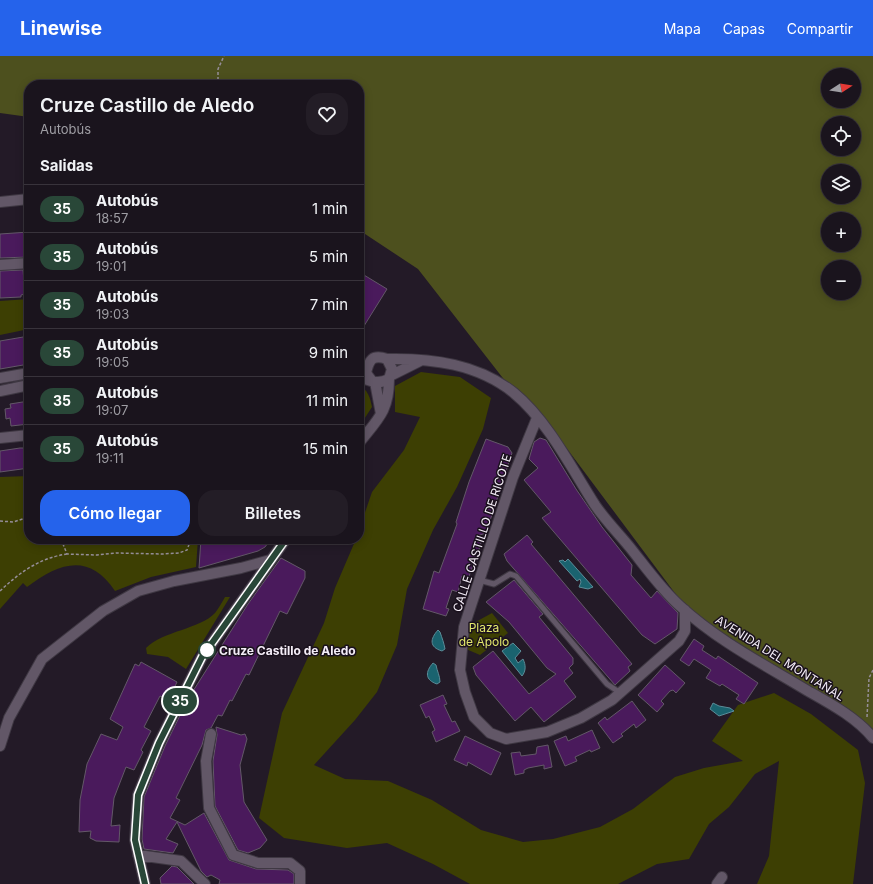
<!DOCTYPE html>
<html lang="es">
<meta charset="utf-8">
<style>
body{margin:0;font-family:Inter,sans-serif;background:#231d26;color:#f1f3f6;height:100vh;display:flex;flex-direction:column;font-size:15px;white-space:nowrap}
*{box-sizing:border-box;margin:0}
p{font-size:13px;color:#9f9ea4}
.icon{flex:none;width:22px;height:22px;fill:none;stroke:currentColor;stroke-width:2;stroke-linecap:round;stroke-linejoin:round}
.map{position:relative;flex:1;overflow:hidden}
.sheet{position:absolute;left:24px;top:24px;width:340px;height:464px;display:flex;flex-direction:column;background:#1a141d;border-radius:16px;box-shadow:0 2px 10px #0003,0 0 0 1px #38333b}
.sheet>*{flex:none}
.badge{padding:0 8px;border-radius:13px;font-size:14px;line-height:26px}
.needle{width:26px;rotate:78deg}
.controls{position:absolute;left:821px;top:12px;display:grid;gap:8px}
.controls a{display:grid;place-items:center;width:40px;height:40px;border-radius:50%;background:#1a141d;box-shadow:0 2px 10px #0003,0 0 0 1px #38333b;font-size:20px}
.map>.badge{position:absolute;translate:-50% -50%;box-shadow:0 0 0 2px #fff}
h2{padding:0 16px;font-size:15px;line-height:36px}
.round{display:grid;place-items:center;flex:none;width:42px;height:42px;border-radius:16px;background:#231d26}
.overview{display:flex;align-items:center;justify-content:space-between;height:68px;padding:0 16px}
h1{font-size:19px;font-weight:600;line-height:30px}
.button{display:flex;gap:8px;margin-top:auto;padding:8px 16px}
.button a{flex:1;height:46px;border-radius:16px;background:#2563eb;color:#fff;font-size:16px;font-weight:600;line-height:46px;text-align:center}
.button a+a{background:#231d26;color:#f1f3f6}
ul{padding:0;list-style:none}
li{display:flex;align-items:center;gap:12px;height:48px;padding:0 16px;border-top:1px solid #38333b}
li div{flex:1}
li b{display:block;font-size:15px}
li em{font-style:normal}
li .badge{min-width:44px;font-weight:700;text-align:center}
header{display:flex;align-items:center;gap:24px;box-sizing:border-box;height:56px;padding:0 20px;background:#2563eb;color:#fff}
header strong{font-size:19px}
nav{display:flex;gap:22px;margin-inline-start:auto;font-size:14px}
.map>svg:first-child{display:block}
</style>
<header>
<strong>Linewise</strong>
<nav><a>Mapa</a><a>Capas</a><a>Compartir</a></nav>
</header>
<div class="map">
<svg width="873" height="828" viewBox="0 0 873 828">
<rect width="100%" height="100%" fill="#231a27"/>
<path fill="#3d3f03" d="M29,243V273L0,279V245Z
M421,316L460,321L491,342L483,373L457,431L433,474L407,533L397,589L377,636L355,664L314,709L345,723L388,725L432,744L481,774L523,786L553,783L600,771L633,753L675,721L704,712L743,705L712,685L738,649L774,637L811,658L858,694L865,727L853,828H757L769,800L779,705L755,718L729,751L709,768L689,803L657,808L618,828H470L433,808L387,787L347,792L284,782L259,762L282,657L324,567L335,532L356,483H359V474L372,436L404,394L420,361L395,356V330Z
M359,329C368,334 370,341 372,351L359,371Z
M29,420V483H198L196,511L151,521L115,535C89,496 59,507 27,531L23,527L0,553V421Z
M225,541H230L186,613L168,601L147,598L146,592C163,575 200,573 215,557C219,552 222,546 225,541Z
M492,557L508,577L480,599L466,593L470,569Z"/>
<path fill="#4d501e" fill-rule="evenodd" d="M0,0H873V682L864,671L698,568L565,390L520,344L418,213L359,174V29H29V61L0,57ZM828,19H854V45H828ZM828,67H854V93H828ZM828,115H854V141H828ZM828,163H854V189H828ZM828,211H854V237H828Z"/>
<path fill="#1a636f" stroke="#5b8c98" d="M568,503L593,531L588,533L579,531L581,526L580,523L577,525L559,505L563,504L565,506Z
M438,574L440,576C442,582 444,587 445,593L442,595C429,591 430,583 438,574Z
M513,587L521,595L515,602L518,607L523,603C526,609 526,615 522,620L502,595Z
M433,607L436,609C437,615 440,620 440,626L437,628C425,624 425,616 433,607Z
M713,647L719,650L730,652L734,655L719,660L710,653Z"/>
<path fill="#4a1a5c" stroke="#635868" d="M29,176V201L0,202V178Z
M23,214L25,238L21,239V241L0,242V215Z
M359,216L387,233L359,278Z
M29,280V288H26L29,308L0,313V285Z
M29,345V368L11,370L10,362L6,363L5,353L11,352L10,348Z
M540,382L546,384L576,433L602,471L632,509L631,519L651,542L657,535L678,557L677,573L655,588L642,579L542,462L551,456L524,424L538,412L529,403L534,386Z
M486,383L508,391L512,397L486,477L477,480L481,488L468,523L462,520L458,536L452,534L446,552L449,553L446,560L423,553L434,515L439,517L457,468L456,466L469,426Z
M20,392H29V412L0,416V395Z
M527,479L533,486L531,488L632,608L628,611L630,615L615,629L507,505L504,498Z
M201,483H271L265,491L258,495L199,512Z
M281,502L305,515V522L287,558L280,555L249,619L246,618L232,645L230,644L222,660L218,659L211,672L206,674L202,689L176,742L180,744L170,762L185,769L204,757L229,804L256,813L288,814L294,818V828H219L220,824L211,819L207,821L201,815L177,766L166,783L178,788L173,797L144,793L142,783L144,741L165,690L188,643L248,548Z
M514,524L543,558L539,561L573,602V608L569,612L573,617L564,625L576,641L544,666L531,651L515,665L476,619L473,611L493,595L529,638L556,618L547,612L509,566L486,546Z
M694,583L704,590L702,594L716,603L718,600L758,627L744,648L736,643L739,639L722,628L720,630L706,622L711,614L708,612L694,603L689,610L680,604Z
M141,606L177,626L169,643L160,640L144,671L151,675L141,694L143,696L134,714L126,711L114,742L111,770L120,769L119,786L96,785L90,782L91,775L79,776L80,744L87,708L101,678L117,684L123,671L110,663L135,608L139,610Z
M665,609L685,627L676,637L673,634L670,635L661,645L664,648L657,656L638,639Z
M443,639L447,648L444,649L452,666L455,665L460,675L436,686L432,676L435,674L429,660L426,662L420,649Z
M632,645L646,664L636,672L634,668L621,678L623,680L613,687L598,667L605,661L607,664Z
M216,671L241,679L245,678L247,683L240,709L244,746L267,784L260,792L248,797L238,794L215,750L213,705L217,679Z
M592,674L600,692L591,696L590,694L575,701L577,705L565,710L554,685L566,680L568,685Z
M465,680L501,697L491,719L468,706L467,710L454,704Z
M548,689L552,711L544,713V709L528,712L524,714V717L515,719L511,697L520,696L521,700L536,698L537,691Z
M172,810L177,811L194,828H161L160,822Z"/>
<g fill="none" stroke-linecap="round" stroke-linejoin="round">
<g stroke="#3f3843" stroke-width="7">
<path id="service" d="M479,524L494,528L510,518L516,520L607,628L619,636"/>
</g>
<g stroke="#3f3843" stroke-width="12">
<path id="minor" d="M0,146L29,143
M0,209L29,207
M387,303C432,302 478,308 514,337C548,365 572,413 595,449C606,465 620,479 632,494C647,513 662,534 680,550C718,585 765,609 808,635C831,648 857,662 873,682
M392,319L420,305
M359,321C370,325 378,329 389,323L392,313L387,303C372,298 369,304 366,317L372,325
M0,322L29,317
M375,326L381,358
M0,335L29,329
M537,362L513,421L464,571L460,614L465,636L474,661L490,677L506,683L547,676L581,662L612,644L679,585L685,575V554
M0,382L29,379
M359,387C378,363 389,355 389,323
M211,678L206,705L209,752L233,799L258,807H290L300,815V828
M0,690L9,662L42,603L103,555L138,535L174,525L241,512L270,504
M138,799L181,805L205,828
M145,828L135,784L138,739L159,687L202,601L286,483
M717,828L722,821"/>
</g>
<path stroke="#968e99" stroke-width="1.5" stroke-dasharray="3 2" stroke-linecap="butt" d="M218,29V13L224,0
M0,465L13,466L29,461
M61,483L67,498L97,499L116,497L162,498L179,497L187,494L191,483
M0,535C19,517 39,502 67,498
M867,661L869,622L873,614"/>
<use href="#service" stroke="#625767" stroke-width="5"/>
<use href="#minor" stroke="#625767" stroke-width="10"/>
</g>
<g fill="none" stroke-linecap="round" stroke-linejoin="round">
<g stroke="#fff" stroke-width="9">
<path id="line" d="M145,828L135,784L138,739L159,687L202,601L286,483"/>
</g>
<use href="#line" stroke="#294738" stroke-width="6"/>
</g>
<circle fill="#fff" stroke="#294738" stroke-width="2" cx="207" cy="594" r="8"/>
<g text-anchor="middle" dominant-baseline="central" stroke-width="3" stroke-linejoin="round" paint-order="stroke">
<g font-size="12" fill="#f4edf7" stroke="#1a111d">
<text transform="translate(482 477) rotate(-72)">CALLE CASTILLO DE RICOTE</text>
<text transform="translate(780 602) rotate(32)">AVENIDA DEL MONTAÑAL</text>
</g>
<g font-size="12" fill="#e2e86c" stroke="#1a111d">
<text x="484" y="571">Plaza<tspan x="484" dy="14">de Apolo</tspan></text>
</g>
<g font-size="12" font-weight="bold" fill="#f4edf7" stroke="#1a111d" text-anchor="start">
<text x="219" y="594">Cruze Castillo de Aledo</text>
</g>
</g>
</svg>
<div class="controls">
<a><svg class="needle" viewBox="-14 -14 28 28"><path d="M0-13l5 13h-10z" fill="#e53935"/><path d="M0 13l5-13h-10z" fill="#9f9ea4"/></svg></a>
<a><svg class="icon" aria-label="locate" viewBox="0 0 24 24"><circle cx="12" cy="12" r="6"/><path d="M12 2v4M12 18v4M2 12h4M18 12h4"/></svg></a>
<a><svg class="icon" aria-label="layers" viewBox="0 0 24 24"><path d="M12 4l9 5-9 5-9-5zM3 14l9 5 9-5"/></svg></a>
<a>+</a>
<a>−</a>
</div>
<b class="badge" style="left:180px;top:645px;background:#294738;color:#fff">35</b>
<section class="sheet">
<div class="overview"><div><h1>Cruze Castillo de Aledo</h1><p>Autobús</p></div><a class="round"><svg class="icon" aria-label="heart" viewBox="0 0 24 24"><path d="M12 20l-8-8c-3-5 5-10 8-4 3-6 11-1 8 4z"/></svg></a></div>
<h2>Salidas</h2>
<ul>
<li><span class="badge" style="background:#294738;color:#fff">35</span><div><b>Autobús</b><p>18:57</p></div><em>1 min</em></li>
<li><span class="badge" style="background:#294738;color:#fff">35</span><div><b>Autobús</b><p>19:01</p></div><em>5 min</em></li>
<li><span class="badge" style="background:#294738;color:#fff">35</span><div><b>Autobús</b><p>19:03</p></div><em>7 min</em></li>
<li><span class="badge" style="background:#294738;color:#fff">35</span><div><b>Autobús</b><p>19:05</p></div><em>9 min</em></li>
<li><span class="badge" style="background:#294738;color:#fff">35</span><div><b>Autobús</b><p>19:07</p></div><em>11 min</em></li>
<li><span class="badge" style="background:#294738;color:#fff">35</span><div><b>Autobús</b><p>19:11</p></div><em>15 min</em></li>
</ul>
<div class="button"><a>Cómo llegar</a><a>Billetes</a></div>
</section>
</div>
